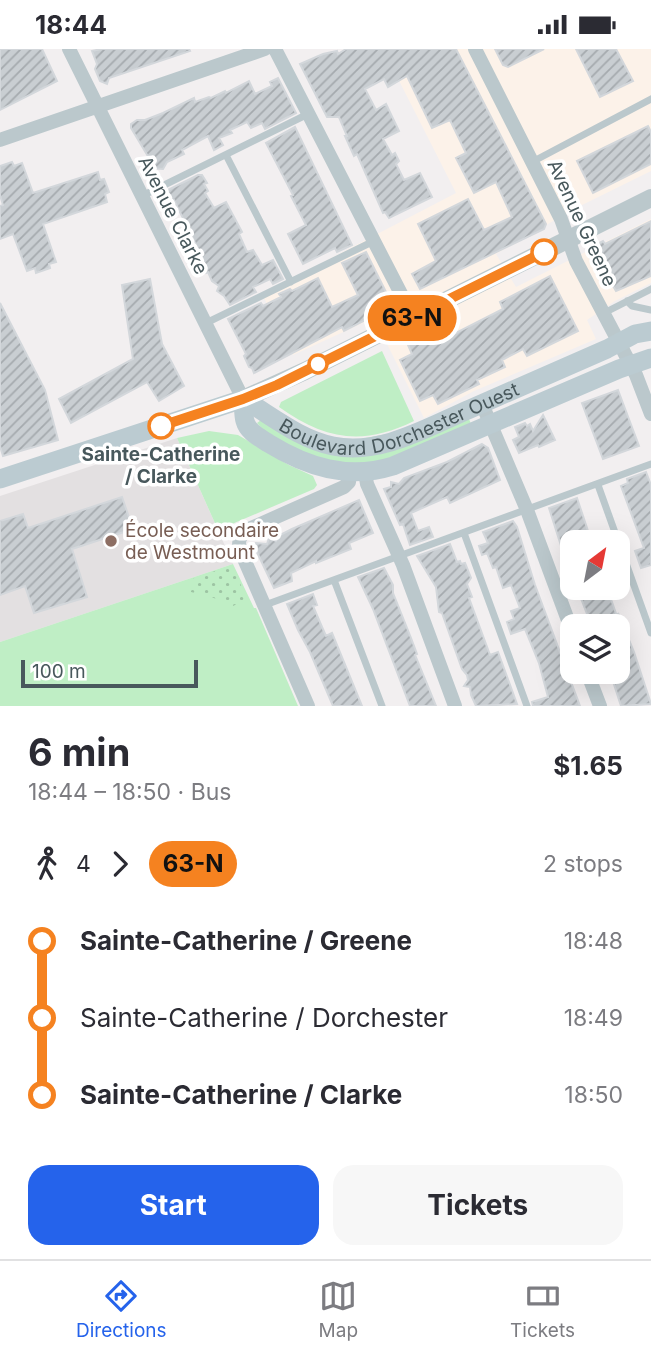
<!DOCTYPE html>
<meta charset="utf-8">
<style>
body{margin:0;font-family:Inter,sans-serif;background:#f7f7f7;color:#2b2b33;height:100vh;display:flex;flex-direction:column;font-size:26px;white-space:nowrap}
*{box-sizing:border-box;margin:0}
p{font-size:23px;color:#7c7c81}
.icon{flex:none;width:38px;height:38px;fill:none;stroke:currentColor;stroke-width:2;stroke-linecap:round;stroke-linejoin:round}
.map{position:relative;height:657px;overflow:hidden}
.drawer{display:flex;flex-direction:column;background:#fff;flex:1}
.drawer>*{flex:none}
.badge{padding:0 14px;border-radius:23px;font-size:24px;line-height:46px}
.needle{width:46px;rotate:32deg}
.tools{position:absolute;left:560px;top:481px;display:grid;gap:14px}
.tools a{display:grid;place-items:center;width:70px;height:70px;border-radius:14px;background:#fff;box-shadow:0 7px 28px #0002;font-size:35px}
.scale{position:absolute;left:21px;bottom:18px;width:177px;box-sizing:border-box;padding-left:7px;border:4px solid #48585c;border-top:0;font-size:19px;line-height:24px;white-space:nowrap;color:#48585c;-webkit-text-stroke:5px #fff;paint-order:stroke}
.map>.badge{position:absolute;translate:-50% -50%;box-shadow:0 0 0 4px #fff}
.legs{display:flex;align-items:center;gap:10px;height:77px;padding:0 28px;font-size:23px}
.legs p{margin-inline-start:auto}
.head{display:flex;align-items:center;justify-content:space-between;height:119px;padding:0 28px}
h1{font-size:38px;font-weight:700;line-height:52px}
.button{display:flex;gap:14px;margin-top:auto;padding:14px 28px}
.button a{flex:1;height:80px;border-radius:21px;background:#2563eb;color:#fff;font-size:28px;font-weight:700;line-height:80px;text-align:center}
.button a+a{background:#f7f7f7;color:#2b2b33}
ul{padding:0 28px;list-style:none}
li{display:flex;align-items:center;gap:24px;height:77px;font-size:26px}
li i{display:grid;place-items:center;width:10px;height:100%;margin:0 9px;background:currentColor}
li i::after{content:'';width:18px;height:18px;margin:-9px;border:5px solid;border-radius:50%;background:#fff}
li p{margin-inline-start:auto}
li:first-child i{background:linear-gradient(#0000 50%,currentColor 0)}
li:last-child i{background:linear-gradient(currentColor 50%,#0000 0)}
.status{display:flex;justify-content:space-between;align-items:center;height:49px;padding:0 35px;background:#fff;direction:ltr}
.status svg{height:19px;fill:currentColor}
.menu{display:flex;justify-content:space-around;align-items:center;height:98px;border-top:2px solid #e1e1e2;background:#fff;font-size:19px;color:#7c7c81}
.menu a{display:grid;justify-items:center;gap:4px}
.menu .on{color:#2563eb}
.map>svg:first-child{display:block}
</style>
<div class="status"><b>18:44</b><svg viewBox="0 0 49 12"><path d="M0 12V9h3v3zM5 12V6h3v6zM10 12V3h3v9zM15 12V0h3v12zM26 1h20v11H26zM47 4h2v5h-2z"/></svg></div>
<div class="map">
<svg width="651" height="657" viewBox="0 0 651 657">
<defs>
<pattern id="garden-dots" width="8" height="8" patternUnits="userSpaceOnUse" patternTransform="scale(1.75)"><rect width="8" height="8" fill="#bfeec5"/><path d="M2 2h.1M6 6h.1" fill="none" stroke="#9dc4a3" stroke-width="1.8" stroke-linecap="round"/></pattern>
<pattern id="building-hatch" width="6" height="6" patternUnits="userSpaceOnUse" patternTransform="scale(1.75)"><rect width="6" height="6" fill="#c9ced2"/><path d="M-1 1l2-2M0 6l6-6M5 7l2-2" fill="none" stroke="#a5aaae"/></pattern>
</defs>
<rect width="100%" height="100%" fill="#f2eff0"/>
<path fill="#fcf2e9" d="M383,0H651V122L574,160L496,205L516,238L651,170V234L615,252L587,271L596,290L474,342L424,369L374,269L293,306L262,245L456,144Z"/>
<path fill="#e3e0e1" d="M177,389L233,515L0,593V447Z"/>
<path fill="#bfeec5" d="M382,302L414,372C363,397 325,391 279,358L281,353Z
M469,370L471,375L411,403L368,415L322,412L268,386L257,374L261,371L311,399Z
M209,382L238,386L289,416L313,427L317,436L314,440L218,481L177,389Z
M233,515L254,559H256L298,657H0V593Z"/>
<path fill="url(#garden-dots)" d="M232,516L247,550L231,558L214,549L191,543L187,532Z"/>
<path fill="url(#building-hatch)" stroke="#d3d7db" stroke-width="2" d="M0,0H42L57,32L0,61Z
M101,0H189L190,2L109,29L107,35L100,32L95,20L97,15L92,2Z
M346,0H456L546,175L544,180L420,240L412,225L436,212L418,175L468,150L484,181L512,168L496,133L474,144L456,109L466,104L450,71L432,79L407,27L388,38L384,30L365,40L376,61L386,55L399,82L383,90L392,106L395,104L399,112L396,115L404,131L420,124L432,148L389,169L385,163L383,164L357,105L354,107L345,87H347L339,68H327L300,15L323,5L337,2L338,5Z
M495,0H544L508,18L503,16Z
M576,0H616L633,32L600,48Z
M278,29L296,64L265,80L262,74L251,79L247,73L230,81L232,84L219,89L223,96L214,101L208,87L182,101L184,105L167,113L163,120L149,119V109L131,79V75L137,71H145L163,64L194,49L195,53L209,48L211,49L225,42L226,44L249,32L255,45L272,37L270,33Z
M648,77L651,83V115L593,144L577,112Z
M295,78L352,196L337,203L335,199L303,215L288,185L306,176L291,147L293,146L266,94Z
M12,113L14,117L22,114L33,144L98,123L100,131L104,130L109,143L105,145L107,153L43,175L56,213L49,215L50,219L36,224L35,219L27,222L13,185L0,190V157L3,156L0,146V117Z
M198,126H202L207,134L204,135L208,142L205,144L214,159L226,153L242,183L239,185L247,203L253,201L262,216L273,211L283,230L273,235L270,230L253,238L256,243L230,256L224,247L217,242L219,237L212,232L208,223L206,224L199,212L203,210L174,151L170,153L160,145Z
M651,172V227L616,242L610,232L604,235L586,201L603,192L605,195Z
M366,203L393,257L344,282L342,278L254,324L252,319L249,318L244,307L246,305L228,270L261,254L263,257L281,248L279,245L290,240L292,242L318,229L332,258L358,246L342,214Z
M550,227L578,282L527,307L523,300L502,311L505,318L477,331L479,335L438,355L433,346L420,352L400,311L412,305L408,296L449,275L454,285L503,260L500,253Z
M150,230L162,295L184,337L159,352L147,333L71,374L59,350L133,310L122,236Z
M0,254L45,341L58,391L3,407L0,397Z
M618,341L639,397L603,410L582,354Z
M543,366L555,391L539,398L538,396L519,404L513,391L519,388L515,378L525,374L527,377L530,375L533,382Z
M482,395L488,399L500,431L450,454L447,448L411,464L418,482L429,478L433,488L410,496L403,475L400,476L384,440L391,438V433L399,435L404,429L447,413Z
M646,423L651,436V516L641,519L635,502L644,499L621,437L628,434L627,430Z
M122,448L133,480L72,500L87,548L34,564L25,537L0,546V472L23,465L28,479Z
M577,449L592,494H572V506L563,503L549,459Z
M359,451L373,484L349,494L351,500L316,514V512L291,524L292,532L274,539L255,499L256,494L267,495L269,489L276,492L280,486L292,480Z
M513,472L517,478L535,536L580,657H533L532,653L548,648L539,614L525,580L511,585L507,573L514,570L511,562L520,559L511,536L503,539L496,518L493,519L487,504L482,506L479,497L488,494L483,483Z
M450,495L457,513L460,512L461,515L465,514L471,529L467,535L472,548L469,549L490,606L498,603L517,655L476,657L471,646L470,638L464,637L468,631L467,626L462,620L442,564L439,563L436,538L417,507Z
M384,519L393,536V544L411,589L417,605L415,606L436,657H410L373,560L358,528Z
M577,539H607L618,570V564L634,603L651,655L621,657L610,623H618V578H592Z
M313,545L317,556L313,557L322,578L326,587L332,584L362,657H333L310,603L298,581L287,555Z"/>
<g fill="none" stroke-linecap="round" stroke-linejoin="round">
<path stroke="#bbc8cc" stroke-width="7" d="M226,106L291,233
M532,113L651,50
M142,147L308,65
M627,252L632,257L651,261
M604,264L651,240
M206,274L374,192
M598,436L651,584
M464,484L527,657
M334,531L382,657
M265,556L651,415"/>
<path stroke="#bbc8cc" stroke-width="14" d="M69,0L243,350
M275,0L413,268
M475,0L561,170L576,212L636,326L651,365
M0,91L265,0
M482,355L527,461L572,582
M365,423L367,435L403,516L455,657
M587,623L600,657
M308,657L241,503C237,493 239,486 249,480L344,438L349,433L350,423"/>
<path stroke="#bbc8cc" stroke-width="18" d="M243,350L305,322L651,149"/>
<g stroke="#bbcbd1" stroke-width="19">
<path d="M243,350C244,356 243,365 245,372C248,383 259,388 268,394C307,418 348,431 393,417L619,320L651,309"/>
<path id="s1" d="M243,350C272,367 299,390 333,397C380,407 428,378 470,360C515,340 561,320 607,300L635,285L651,282"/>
<path d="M0,430L243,350"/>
</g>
</g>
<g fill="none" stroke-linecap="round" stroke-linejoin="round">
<g stroke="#fff" stroke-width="16">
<path id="line-1" d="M161,377L243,350L277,336L544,203"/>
</g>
<use href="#line-1" stroke="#f58220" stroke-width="10"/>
</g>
<g fill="#fff" stroke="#f58220" stroke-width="3.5">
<circle cx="544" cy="203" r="12"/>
<circle cx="318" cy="315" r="9"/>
<circle cx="161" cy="377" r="12"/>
</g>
<circle fill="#8d6e63" stroke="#fff" stroke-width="2.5" cx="111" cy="492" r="7"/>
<g text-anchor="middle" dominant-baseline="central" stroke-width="7" stroke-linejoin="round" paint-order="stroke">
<g font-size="19" fill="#48585c" stroke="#fff">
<text transform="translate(173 166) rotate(63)">Avenue Clarke</text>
<text transform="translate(582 174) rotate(65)">Avenue Greene</text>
<text stroke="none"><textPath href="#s1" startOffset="172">Boulevard Dorchester Ouest</textPath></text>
</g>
<g font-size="19" font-weight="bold" fill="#48585c" stroke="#fff">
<text x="161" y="405">Sainte-Catherine<tspan x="161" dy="22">/ Clarke</tspan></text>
</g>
<g font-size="19" fill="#785e54" stroke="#fff" text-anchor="start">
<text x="125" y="481">École secondaire<tspan x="125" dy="22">de Westmount</tspan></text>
</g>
</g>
</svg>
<div class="tools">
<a><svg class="needle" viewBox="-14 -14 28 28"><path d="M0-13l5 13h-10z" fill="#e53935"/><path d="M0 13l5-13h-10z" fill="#7c7c81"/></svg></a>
<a><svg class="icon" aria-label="layers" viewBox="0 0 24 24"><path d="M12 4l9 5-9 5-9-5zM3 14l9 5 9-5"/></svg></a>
</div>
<div class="scale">100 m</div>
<b class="badge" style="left:412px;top:269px;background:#f58220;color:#111">63-N</b>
</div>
<section class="drawer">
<div class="head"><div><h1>6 min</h1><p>18:44 – 18:50 · Bus</p></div><b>$1.65</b></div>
<div class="legs"><svg class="icon" aria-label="walk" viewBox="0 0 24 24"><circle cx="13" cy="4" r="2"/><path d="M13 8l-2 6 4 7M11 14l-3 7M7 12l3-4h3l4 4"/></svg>4<svg class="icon" aria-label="forward" viewBox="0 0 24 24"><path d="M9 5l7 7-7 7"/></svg><b class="badge" style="background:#f58220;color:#111">63-N</b><p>2 stops</p></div>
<ul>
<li><i style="color:#f58220"></i><b>Sainte-Catherine / Greene</b><p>18:48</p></li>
<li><i style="color:#f58220"></i><span>Sainte-Catherine / Dorchester</span><p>18:49</p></li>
<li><i style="color:#f58220"></i><b>Sainte-Catherine / Clarke</b><p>18:50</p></li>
</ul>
<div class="button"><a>Start</a><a>Tickets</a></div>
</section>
<nav class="menu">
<a class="on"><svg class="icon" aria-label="directions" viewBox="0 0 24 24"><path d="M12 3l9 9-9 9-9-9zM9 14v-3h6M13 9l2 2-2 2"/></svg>Directions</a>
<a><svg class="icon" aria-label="map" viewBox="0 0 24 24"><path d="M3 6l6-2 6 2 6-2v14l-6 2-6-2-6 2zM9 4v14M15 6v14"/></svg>Map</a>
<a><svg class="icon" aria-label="tickets" viewBox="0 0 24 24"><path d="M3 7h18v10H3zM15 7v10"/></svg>Tickets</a>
</nav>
